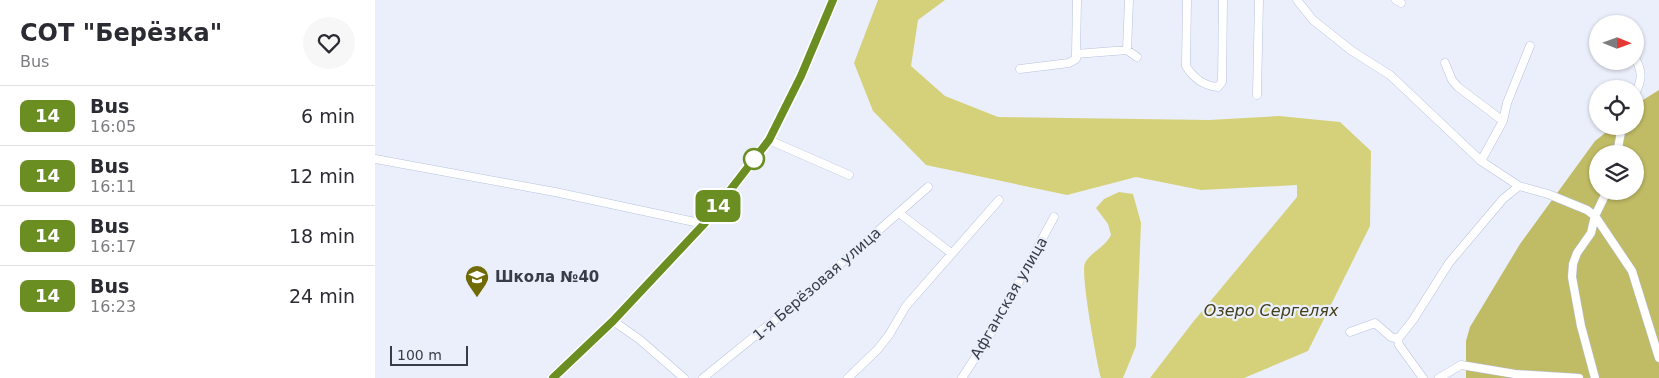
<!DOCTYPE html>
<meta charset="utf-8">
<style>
body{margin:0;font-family:"DejaVu Sans",sans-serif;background:#f7f7f7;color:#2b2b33;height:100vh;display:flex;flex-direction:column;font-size:19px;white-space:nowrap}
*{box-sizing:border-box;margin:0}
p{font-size:16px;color:#7c7c81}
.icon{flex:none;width:28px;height:28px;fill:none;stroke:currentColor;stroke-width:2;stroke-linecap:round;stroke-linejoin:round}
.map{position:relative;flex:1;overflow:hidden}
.details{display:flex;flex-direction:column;background:#fff;width:375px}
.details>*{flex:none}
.badge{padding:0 10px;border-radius:8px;font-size:18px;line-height:32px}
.needle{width:32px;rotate:91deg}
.buttons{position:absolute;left:1214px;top:15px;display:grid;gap:10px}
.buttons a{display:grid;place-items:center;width:55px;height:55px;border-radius:50%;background:#fff;box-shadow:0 1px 4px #0004;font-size:25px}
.scale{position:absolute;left:15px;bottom:12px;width:78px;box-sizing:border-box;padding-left:5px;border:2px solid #383c47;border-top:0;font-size:14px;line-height:18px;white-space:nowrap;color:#383c47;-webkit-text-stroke:4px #ebeffb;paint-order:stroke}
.map>.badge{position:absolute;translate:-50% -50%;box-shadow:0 0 0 2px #fff}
.round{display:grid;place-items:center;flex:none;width:52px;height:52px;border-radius:26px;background:#f7f7f7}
.headline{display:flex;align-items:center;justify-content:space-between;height:85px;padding:0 20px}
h1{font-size:24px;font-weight:700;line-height:38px}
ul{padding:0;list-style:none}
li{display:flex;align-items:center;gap:15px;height:60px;padding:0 20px;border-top:1px solid #e1e1e2}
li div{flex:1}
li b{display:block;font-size:19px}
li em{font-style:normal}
li .badge{min-width:55px;font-weight:700;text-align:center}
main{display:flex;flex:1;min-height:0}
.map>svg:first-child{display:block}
</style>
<main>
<section class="details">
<div class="headline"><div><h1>СОТ &quot;Берёзка&quot;</h1><p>Bus</p></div><a class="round"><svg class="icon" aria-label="heart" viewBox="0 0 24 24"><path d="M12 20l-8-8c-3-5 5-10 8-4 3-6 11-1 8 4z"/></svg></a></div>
<ul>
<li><span class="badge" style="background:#6b8e23;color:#fff">14</span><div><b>Bus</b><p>16:05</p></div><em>6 min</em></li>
<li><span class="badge" style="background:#6b8e23;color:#fff">14</span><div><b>Bus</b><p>16:11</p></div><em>12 min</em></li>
<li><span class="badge" style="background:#6b8e23;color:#fff">14</span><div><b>Bus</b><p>16:17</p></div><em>18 min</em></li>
<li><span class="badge" style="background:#6b8e23;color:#fff">14</span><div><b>Bus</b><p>16:23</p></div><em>24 min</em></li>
</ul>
</section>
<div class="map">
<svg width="1284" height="378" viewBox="0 0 1284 378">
<rect width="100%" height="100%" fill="#ebeffb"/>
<path fill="#c0bb65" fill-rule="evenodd" d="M1284,90V378H1091V341L1095,327L1145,244L1220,141L1239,126H1260V105ZM1222,154H1260V191H1222Z"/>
<path fill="#d5d17a" d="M503,0H570L543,20L536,66L570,96L623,117L834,120L904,116L965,122L996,151L995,226L933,351L869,378H775L818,322L922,197V185L826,190L761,177L692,195L551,165L498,111L479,63Z
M744,192L758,194L766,223L761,346L748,378H726C722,363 705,273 710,263C715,253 730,247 736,235L733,224L721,208L729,199Z"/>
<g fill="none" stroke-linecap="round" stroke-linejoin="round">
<g stroke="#b8c2df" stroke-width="9">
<path id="minor" d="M702,0L701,54L752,50
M754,0L752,50L762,57
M812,0L811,66C819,79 829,86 843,87L847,82L848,0
M922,0L938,20L977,51L1015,75L1106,161L1144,186L1173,194L1212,210L1220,216L1257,271L1284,358
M1021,0L1026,3
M1260,58C1268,72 1267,80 1260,94
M1070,63L1077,80L1083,87L1128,121
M645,69L694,63L701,59V54
M882,95L884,0
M394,140L474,175
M1242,154L1247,126
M0,159L180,192L329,224
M1106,161L1128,121L1132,103L1155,46
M524,213L576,253
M238,321L264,339L309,378
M975,332L1000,323L1016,337L1023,339
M178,378L238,321L329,224L394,140L426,76L458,0
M328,378L422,302L553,187
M473,378L503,349L514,335L531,306L624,200
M587,378L615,335L679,217
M1048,378L1024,345L1023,339L1038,320L1074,263L1128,199L1144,186
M1064,378L1086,365L1140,374L1204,378
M1220,378L1206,326L1197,277L1198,264L1202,253L1216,233L1220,216L1232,191"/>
</g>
<use href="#minor" stroke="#fff" stroke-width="8"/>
</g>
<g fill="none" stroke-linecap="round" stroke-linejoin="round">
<g stroke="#fff" stroke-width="11">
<path id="line" d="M178,378L238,321L329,224L394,140L426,76L458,0"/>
</g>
<use href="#line" stroke="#6b8e23" stroke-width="8"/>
</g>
<defs>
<g id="school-pin" transform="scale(1.25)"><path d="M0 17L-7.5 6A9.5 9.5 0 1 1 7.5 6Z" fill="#716b05" stroke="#ebeffb"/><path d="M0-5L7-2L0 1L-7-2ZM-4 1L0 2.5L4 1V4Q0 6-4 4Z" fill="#fff"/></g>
</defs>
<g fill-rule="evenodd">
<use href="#school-pin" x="102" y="277"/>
</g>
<circle fill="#fff" stroke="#6b8e23" stroke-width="2.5" cx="379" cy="159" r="10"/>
<g text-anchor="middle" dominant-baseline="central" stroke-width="4.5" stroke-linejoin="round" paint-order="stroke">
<g font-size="15" font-weight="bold" fill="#383c47" stroke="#ebeffb" text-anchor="start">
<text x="120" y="277">Школа №40</text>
</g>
<g font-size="15" fill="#383c47" stroke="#ebeffb">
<text transform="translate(442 284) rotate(-41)">1-я Берёзовая улица</text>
<text transform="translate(634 298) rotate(-60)">Афганская улица</text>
</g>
<g font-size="16" font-style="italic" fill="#423f1a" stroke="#ebeffb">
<text x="896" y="310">Озеро Сергелях</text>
</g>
</g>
</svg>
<div class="buttons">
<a><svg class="needle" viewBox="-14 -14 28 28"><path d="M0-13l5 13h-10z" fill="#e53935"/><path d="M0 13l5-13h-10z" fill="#7c7c81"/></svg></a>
<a><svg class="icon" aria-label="locate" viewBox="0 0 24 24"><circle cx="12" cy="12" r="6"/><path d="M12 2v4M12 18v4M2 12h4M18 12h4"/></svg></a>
<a><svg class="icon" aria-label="layers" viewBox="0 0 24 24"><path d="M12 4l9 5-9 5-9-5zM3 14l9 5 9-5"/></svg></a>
</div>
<div class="scale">100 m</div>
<b class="badge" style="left:343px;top:206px;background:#6b8e23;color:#fff">14</b>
</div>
</main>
